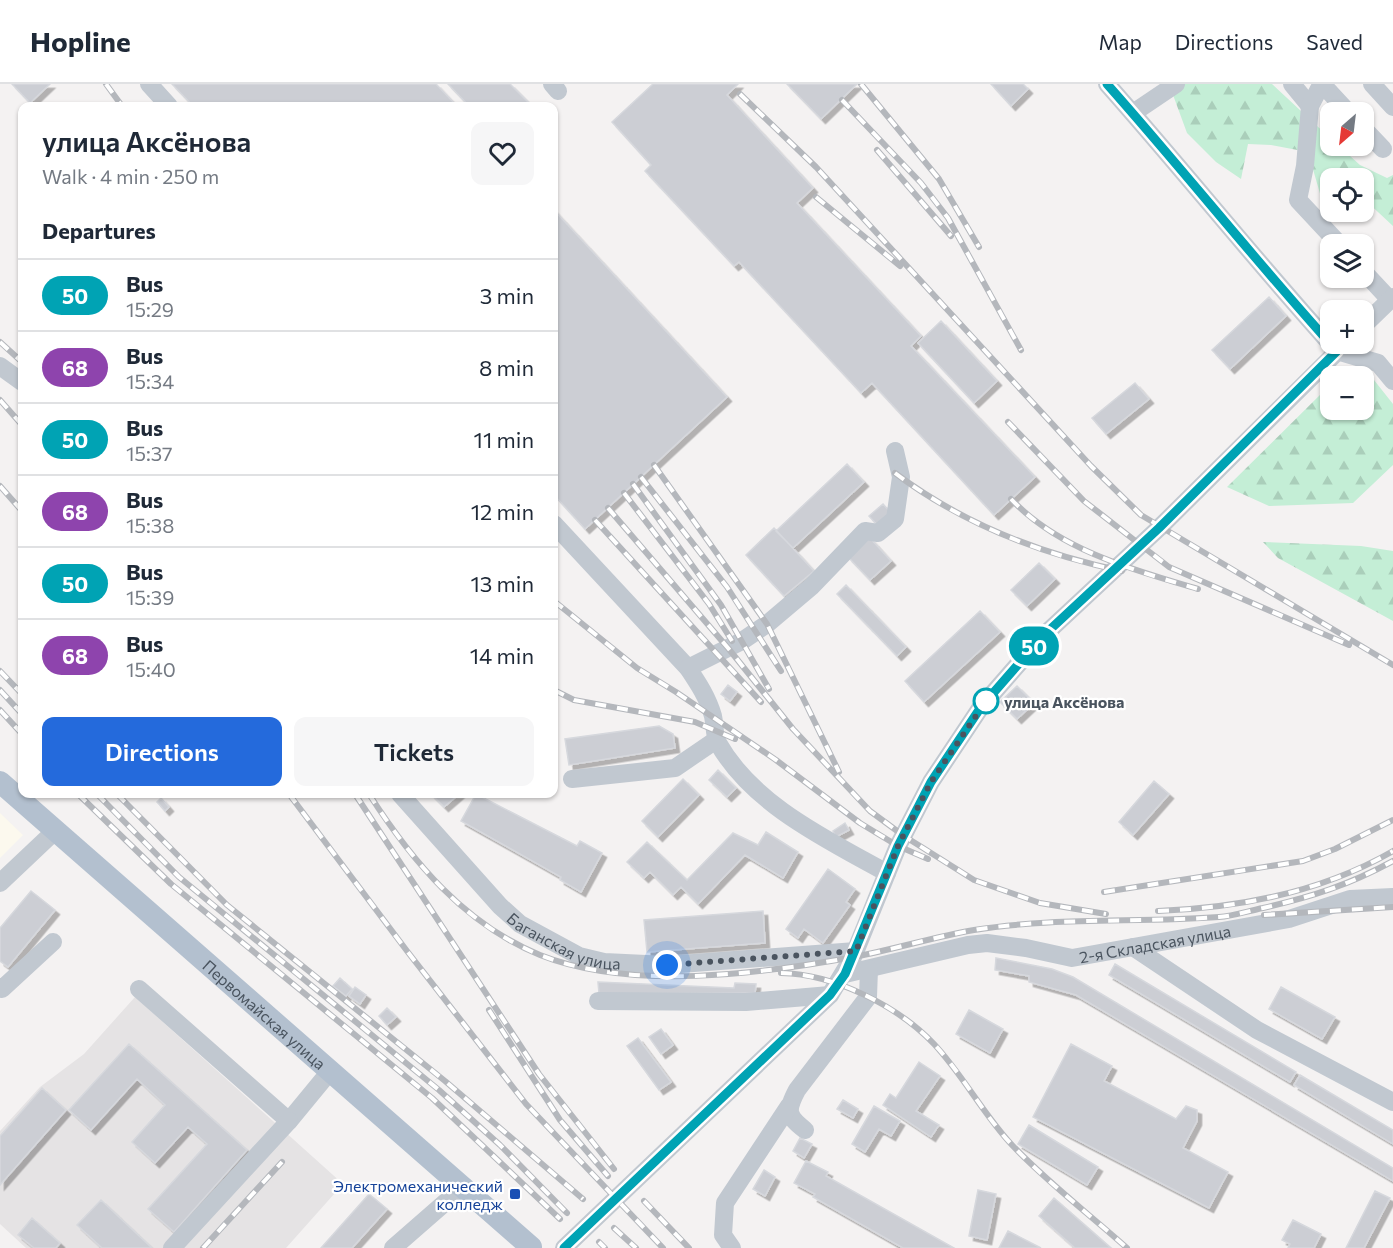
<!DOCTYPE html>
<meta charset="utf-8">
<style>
body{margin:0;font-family:Commissioner,sans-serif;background:#f6f6f7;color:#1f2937;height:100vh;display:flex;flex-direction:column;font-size:22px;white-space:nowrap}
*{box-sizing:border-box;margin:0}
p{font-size:20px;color:#747a83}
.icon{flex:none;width:33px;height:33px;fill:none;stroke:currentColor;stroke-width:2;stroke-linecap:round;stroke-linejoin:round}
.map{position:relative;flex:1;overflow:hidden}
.panel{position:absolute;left:18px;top:18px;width:540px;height:696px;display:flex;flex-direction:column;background:#fff;border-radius:12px;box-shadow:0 2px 4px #0004}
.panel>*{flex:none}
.badge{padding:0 12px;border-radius:20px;font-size:21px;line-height:39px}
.needle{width:39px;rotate:208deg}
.controls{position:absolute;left:1320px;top:18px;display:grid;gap:12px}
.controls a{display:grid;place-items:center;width:54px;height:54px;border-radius:12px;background:#fff;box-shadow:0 2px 4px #0004;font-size:30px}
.you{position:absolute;width:30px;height:30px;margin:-15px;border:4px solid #fff;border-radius:50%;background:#1a73e8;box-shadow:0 0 0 9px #1a73e833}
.map>.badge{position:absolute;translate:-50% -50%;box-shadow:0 0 0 3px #fff}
h2{padding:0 24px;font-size:22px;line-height:54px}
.round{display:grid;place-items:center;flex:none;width:63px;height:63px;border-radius:12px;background:#f6f6f7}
.head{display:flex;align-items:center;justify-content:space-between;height:102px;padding:0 24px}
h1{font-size:28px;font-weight:600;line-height:45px}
.primary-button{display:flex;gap:12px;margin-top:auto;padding:12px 24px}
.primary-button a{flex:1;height:69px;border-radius:12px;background:#246adc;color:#fff;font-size:24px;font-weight:600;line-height:69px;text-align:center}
.primary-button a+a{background:#f6f6f7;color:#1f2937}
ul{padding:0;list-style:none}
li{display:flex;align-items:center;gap:18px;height:72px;padding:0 24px;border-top:2px solid #e0e1e3}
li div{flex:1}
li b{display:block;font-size:22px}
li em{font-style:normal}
li .badge{min-width:66px;font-weight:700;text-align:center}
header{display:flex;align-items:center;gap:36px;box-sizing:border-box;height:84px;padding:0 30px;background:#fff;border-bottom:2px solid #e0e1e3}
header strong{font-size:28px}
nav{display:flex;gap:33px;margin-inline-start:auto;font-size:21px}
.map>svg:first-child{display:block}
</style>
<header>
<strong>Hopline</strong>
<nav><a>Map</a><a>Directions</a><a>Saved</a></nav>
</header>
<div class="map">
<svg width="1393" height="1164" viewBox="0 0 1393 1164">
<defs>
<pattern id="forest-firs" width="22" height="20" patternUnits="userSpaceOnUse" patternTransform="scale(1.5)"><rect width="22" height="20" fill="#c4eed6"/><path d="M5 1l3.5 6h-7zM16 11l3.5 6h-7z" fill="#aaceba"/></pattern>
<filter id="shadow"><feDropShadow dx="4.5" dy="4.5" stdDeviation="0" flood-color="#0004"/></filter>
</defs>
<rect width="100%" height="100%" fill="#f4f2f2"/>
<path fill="#fcf9ee" d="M0,729L23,751L0,774Z"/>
<path fill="#e5e3e4" d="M135,913L343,1100L286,1164H26L0,1140V1047L40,1003L84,970Z"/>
<path fill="url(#forest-firs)" d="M1169,0H1272L1330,54V62H1339L1360,81L1387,94L1393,91V142L1364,115V94H1330V107L1321,113L1308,68L1271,61L1248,60L1241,95L1216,78L1187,49Z
M1348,284L1374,296L1393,320V381L1353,419L1269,422L1227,403L1330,301V326H1364V292H1339Z
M1263,458L1361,462L1393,467V537L1278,474Z"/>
<path fill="#ccced4" stroke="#d6d8dd" stroke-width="1.5" filter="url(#shadow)" d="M12,0H50L30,19Z
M172,0H436L457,22H193Z
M448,0H510L532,22H469Z
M653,0H738L727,11L813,104L797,119L921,252L911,262L1035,393L994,431L872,299L861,309L739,178L734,182L645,87L651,81L612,38Z
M787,0H857L821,35Z
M991,0H1023L1028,5L1011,22Z
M554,126L727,313L585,445L554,411Z
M1269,213L1286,232L1230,285L1212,266Z
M941,237L997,297L974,319L918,259Z
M1135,299L1149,315L1106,350L1092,334Z
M847,380L864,398L793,464L776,447Z
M883,420L892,430L878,442L869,432Z
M774,444L814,487L784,512L746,471Z
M870,454L891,477L870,496L848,473Z
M1039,479L1055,495L1027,522L1011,506Z
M846,501L906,563L897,572L837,510Z
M980,527L1000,548L924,618L905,597Z
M728,601L737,608L730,617L721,610Z
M1017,602L1034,619L1017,635L1000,618Z
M659,642L673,650L675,664L569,681L565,655Z
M718,686L736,704L727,713L709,696Z
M683,695L699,711L658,753L642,737Z
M1154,697L1169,710L1133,751L1119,738Z
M431,710H459L444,723Z
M476,710L577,762L580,757L602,769L581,808L560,796L561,793L461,737Z
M161,714L169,723L165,727L157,718Z
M845,739L849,746L836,753L833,747Z
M766,748L798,768L783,794L745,771L698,820L681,803L673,811L650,788L644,794L627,778L647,758L687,796L733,749L758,761Z
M828,785L855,805L846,818L850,821L823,859L804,845L798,854L786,845Z
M31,807L55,826L8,883L0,877V844Z
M763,827L765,859L647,868L644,836Z
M996,874L1052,885L1073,893L1393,1084V1097L1076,911L1029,898V892L995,886Z
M1115,880L1296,988L1290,998L1109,891Z
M340,894L352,905L346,912L333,902Z
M598,898L734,904L735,899L756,900L755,909L599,910Z
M355,903L366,911L360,920L349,912Z
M1281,903L1335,933L1322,955L1269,925Z
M387,924L396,933L387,941L379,932Z
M969,926L1003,945L990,969L956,950Z
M661,945L673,961L661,970L649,953Z
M638,954L671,998L659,1006L627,962Z
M129,960L247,1066L174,1148L148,1125L207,1060L188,1043L155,1079L132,1058L165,1021L137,995L91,1046L69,1026Z
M1071,960L1112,982L1104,997L1176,1035L1186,1022L1197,1026V1037L1183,1064L1228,1088L1209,1124L1033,1033Z
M919,978L940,992L916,1027L939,1041L931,1053L883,1021L890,1010L896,1014Z
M1300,991L1393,1046V1060L1294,1001Z
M42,1004L66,1026L0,1101V1052Z
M843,1016L858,1025L853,1034L837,1025Z
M874,1022L900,1037L891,1052L879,1045L865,1068L852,1060Z
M1029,1041L1098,1083L1087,1101L1018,1060Z
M800,1054L812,1060L804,1074L793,1067Z
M806,1077L828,1088L826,1092L954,1164H903L813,1113L815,1110L794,1099Z
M764,1086L775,1093L765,1112L753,1105Z
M978,1106L996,1110L987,1156L969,1152Z
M1375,1107L1390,1114L1364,1164H1346Z
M369,1110L387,1125L352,1164H321Z
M1054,1114L1111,1164H1075L1039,1132Z
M101,1116L152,1164H102L77,1141Z
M32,1134L60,1159L56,1164H34L18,1151Z
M1293,1136L1321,1150L1314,1164H1288L1290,1160L1282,1156Z
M1008,1147L1041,1164H999Z"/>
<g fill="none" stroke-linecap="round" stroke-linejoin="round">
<g stroke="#c1c8d0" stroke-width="18">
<path d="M149,0L169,22"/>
<path d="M552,0L558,7"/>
<path d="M1107,0C1185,88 1258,180 1337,267"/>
<path d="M1292,0L1310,22"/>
<path d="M1322,0L1348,28"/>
<path d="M1372,0L1393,23"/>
<path d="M1321,1L1310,22L1305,82L1298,116L1339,160"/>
<path d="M1133,29L1176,0"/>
<path d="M1364,45L1383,65"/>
<path d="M1364,188L1390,216"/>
<path d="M1364,241L1393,213"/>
<path d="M1337,267L1378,279L1393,297"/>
<path d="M0,282L22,298"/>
<path d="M554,440L688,584C698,599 708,614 713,632C715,641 714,651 718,659C753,721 828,756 887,789"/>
<path d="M688,584L742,557L767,540L812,502L865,447L878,449L895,435L901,393L895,367"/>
<path d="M572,695L675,684L716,656"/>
<path id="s1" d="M400,710L500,822L520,840L579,872L604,878L667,881L856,867"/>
<path d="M0,799L56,746"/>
<path d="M1133,863L1257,946L1393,1018"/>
<path id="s2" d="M845,890L968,861L987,859L1026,864L1072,874L1289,835L1350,815L1393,813"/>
<path d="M0,903L2,905L53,858"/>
<path d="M139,905L289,1037L331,986"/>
<path d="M598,917L746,918L830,911"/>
<path d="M805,1046C787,1032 786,1027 797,1006L868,913L869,885"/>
<path d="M172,1164L289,1037"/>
<path d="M393,1164L464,1102"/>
<path d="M564,1164L830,911L853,873L898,762L931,698L981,623L1042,553L1159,444L1345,260"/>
<path d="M732,1164L723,1151L725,1119L789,1022"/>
</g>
<path stroke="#b3c0cf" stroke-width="22" id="s3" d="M0,698L531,1163"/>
<g stroke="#b4b7bc" stroke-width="6">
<path id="rail" d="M106,0L122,22
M861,0L939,95L979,163
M740,10L816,83L1091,382L1141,431L1393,581
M842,16L921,99L948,134L1021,266
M877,66L951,152
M816,113L900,182
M0,258L22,278
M0,316L22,341
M1008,338L1084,417L1169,483L1349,561
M654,381L767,540L839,688
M895,389C963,440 1040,470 1122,487
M641,393L727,503L781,587
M633,400L721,521L769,605
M0,402L22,427
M624,409L709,520L732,557
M1011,415C1059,466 1133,486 1198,505
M608,424L728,564L793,645L870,727L904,752L974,796L1040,819L1106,830
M595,436L761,618
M554,517L637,584L676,608L776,676L860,739L898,762L928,775
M0,587L22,610
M0,606L22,630
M554,606L574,616L695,638L735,655
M0,626L22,650
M78,710L171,800L432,1014L560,1135
M97,710L179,793L439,1006L500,1061L567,1129
M117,710L227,821L445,997L583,1115
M289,710L407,867L526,1020L663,1164
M355,710L539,990L614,1085
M369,710C412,777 464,840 540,871C631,907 760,890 854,873C895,865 934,853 974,846C1055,833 1137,839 1219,833C1233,832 1248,827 1263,824C1311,813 1349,801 1393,777
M1104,808L1303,777L1335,765L1393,736
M1158,827C1239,824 1322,808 1393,767
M1264,831L1393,823
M781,889C834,890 898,922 934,960C963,991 983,1030 1012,1061C1047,1098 1089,1130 1127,1164
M489,926L560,1036L608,1092
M644,1117L689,1164
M614,1144L636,1164
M599,1158L605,1164
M203,1164L282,1078"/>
</g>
<use href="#rail" stroke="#fff" stroke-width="4" stroke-dasharray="11" stroke-linecap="butt"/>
</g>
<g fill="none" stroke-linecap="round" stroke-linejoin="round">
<g stroke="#fff" stroke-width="14">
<path id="line" d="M564,1164L830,911L845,890L898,762L931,698L981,623L1042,553L1159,444L1337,267C1258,180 1185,88 1107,0"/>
</g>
<use href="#line" stroke="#00a3b4" stroke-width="9"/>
<path stroke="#4a545f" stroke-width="6" stroke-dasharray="0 10.8" d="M667,881L856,867L898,762L931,698L986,617"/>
</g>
<circle fill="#fff" stroke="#00a3b4" stroke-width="3" cx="986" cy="617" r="12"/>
<rect fill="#1a4fb4" stroke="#fff" stroke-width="2" x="509" y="1104" width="12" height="12" rx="3"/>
<g text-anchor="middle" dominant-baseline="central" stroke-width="4.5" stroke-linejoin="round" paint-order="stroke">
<g font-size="16" font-weight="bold" fill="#4a545f" stroke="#fff" text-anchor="start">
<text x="1004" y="617">улица Аксёнова</text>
</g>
<g font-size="16" fill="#4a545f" stroke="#fff">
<text stroke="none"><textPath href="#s1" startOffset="225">Баганская улица</textPath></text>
<text stroke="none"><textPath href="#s2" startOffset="316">2-я Складская улица</textPath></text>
<text stroke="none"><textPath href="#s3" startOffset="352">Первомайская улица</textPath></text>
</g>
<g font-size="16" fill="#164399" stroke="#fff" text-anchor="end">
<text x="503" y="1101">Электромеханический<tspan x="503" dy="18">колледж</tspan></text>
</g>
</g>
</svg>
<div class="controls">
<a><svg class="needle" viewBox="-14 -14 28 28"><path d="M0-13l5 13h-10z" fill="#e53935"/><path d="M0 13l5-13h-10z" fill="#747a83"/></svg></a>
<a><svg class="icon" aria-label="locate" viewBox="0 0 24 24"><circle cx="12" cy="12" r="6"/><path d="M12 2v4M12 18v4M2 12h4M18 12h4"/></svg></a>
<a><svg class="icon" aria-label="layers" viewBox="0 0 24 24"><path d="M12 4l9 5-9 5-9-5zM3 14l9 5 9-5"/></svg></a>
<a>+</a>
<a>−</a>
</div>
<div class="you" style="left:667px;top:881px"></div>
<b class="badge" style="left:1034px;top:562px;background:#00a3b4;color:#fff">50</b>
<section class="panel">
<div class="head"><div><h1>улица Аксёнова</h1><p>Walk · 4 min · 250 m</p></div><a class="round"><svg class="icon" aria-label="heart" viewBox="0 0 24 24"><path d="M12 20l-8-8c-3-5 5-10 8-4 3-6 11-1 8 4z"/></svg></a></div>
<h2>Departures</h2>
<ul>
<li><span class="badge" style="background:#00a3b4;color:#fff">50</span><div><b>Bus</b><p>15:29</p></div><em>3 min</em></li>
<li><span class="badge" style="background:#8e44ad;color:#fff">68</span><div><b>Bus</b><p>15:34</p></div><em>8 min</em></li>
<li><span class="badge" style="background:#00a3b4;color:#fff">50</span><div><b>Bus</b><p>15:37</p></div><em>11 min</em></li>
<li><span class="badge" style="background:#8e44ad;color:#fff">68</span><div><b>Bus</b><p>15:38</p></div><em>12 min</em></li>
<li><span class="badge" style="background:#00a3b4;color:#fff">50</span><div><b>Bus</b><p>15:39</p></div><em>13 min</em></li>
<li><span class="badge" style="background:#8e44ad;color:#fff">68</span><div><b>Bus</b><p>15:40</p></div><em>14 min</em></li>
</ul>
<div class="primary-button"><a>Directions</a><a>Tickets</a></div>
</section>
</div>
